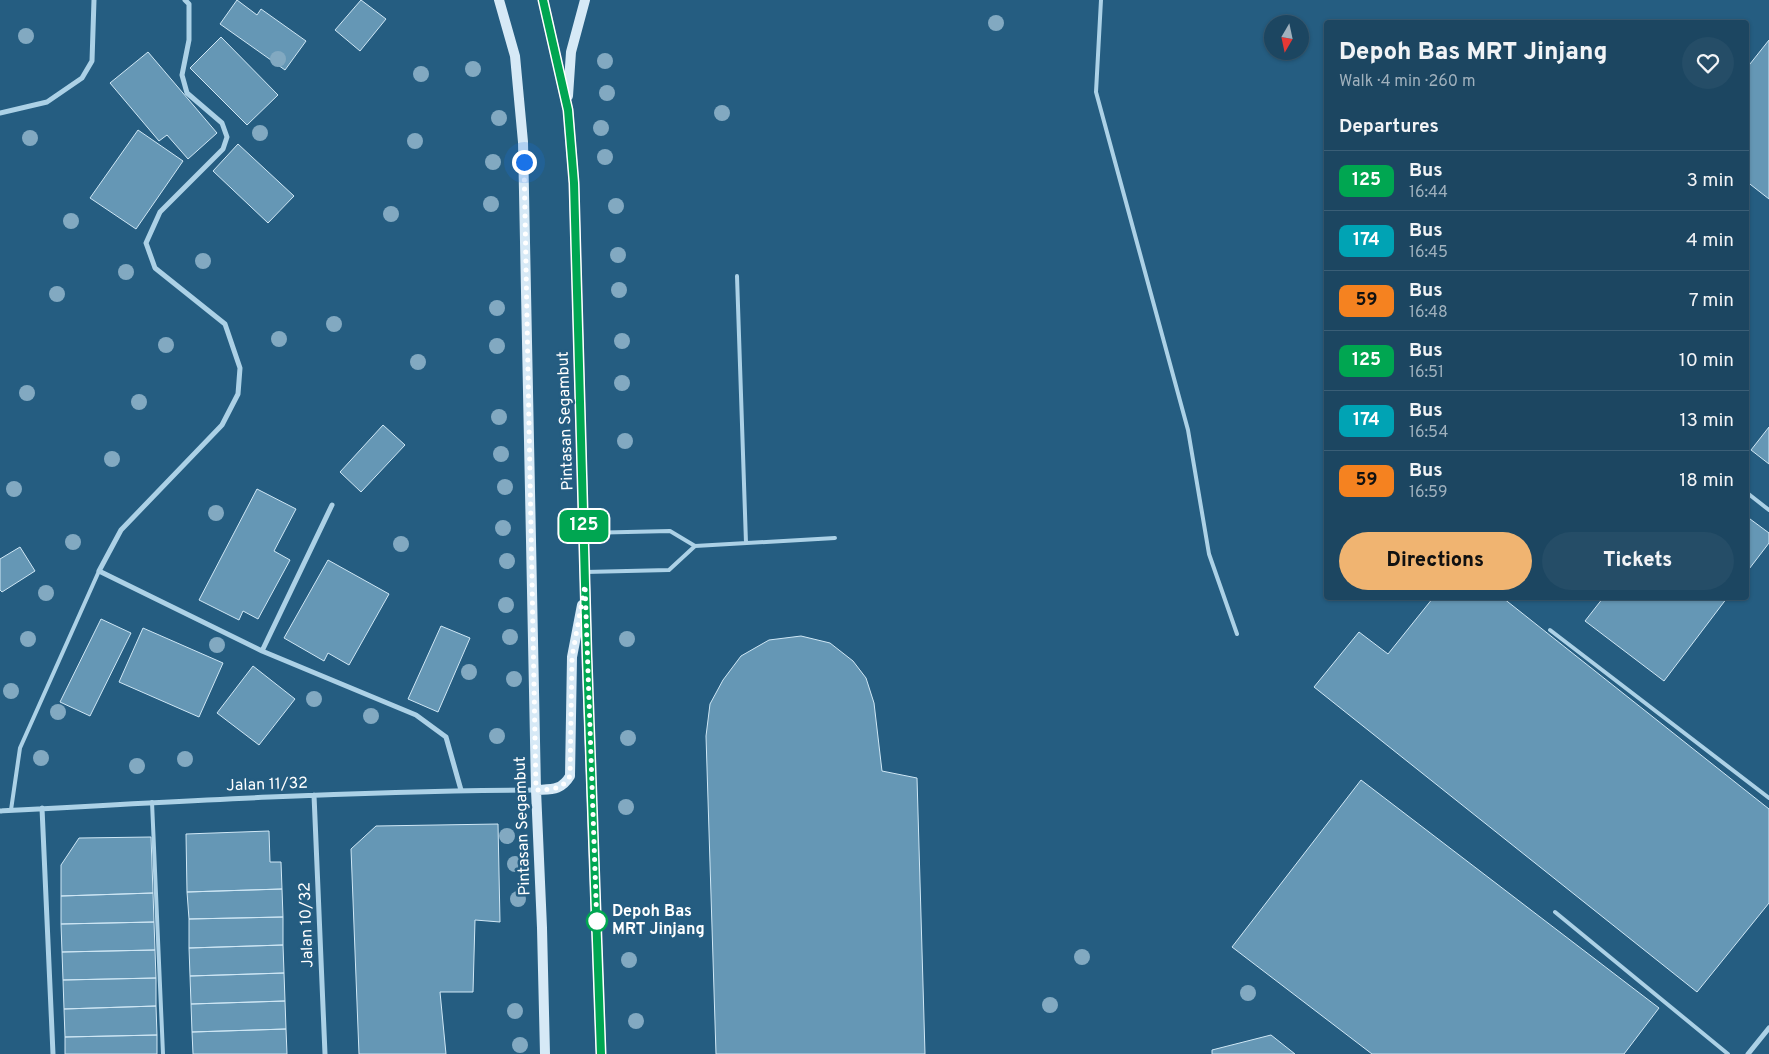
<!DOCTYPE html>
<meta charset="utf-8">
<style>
body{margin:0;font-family:Overpass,sans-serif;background:#254d67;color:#f1f3f6;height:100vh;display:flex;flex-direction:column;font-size:19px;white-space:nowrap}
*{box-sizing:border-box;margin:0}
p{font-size:16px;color:#a0b1bd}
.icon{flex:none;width:28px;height:28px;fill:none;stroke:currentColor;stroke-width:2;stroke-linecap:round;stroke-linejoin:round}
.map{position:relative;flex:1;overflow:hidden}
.drawer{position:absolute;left:1324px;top:20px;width:425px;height:580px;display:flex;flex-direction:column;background:#1c4661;border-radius:5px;box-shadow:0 1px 4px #0004,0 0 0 1px #3a5e76}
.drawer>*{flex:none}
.badge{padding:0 10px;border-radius:8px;font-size:18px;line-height:32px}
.needle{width:32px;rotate:189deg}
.fabs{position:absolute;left:1264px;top:15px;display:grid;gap:10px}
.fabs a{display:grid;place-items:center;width:45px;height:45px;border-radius:50%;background:#1c4661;box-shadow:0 1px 4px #0004,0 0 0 1px #3a5e76;font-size:25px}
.you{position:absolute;width:25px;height:25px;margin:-12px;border:4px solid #fff;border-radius:50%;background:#1a73e8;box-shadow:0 0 0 8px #1a73e833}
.map>.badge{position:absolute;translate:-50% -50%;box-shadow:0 0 0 2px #fff}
h2{padding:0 15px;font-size:19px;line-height:45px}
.round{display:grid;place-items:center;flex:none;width:52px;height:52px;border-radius:26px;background:#254d67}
.head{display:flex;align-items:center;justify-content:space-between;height:85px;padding:0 15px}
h1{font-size:24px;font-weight:800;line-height:38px}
.action{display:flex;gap:10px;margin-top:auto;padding:10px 15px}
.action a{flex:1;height:58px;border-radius:30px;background:#f0b471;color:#111;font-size:20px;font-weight:800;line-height:58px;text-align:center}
.action a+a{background:#254d67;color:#f1f3f6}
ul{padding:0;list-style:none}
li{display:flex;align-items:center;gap:15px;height:60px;padding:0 15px;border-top:1px solid #3a5e76}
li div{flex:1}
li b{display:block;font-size:19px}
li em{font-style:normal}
li .badge{min-width:55px;font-weight:700;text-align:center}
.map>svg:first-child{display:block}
</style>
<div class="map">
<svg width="1769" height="1054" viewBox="0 0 1769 1054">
<rect width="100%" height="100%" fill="#255d81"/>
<path fill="#6597b5" stroke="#cfe7f5" d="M237,0L257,15L261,9L306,41L285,70L220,24Z
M361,0L386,19L360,51L335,30Z
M221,37L278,95L247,125L190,68Z
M1769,40V199L1746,181V69Z
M148,52L217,133L188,159L167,135L159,141L110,83Z
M138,130L183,161L136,229L90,198Z
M238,144L294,196L268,223L213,171Z
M383,425L405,445L361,492L340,472Z
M1769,427V464L1751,450Z
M257,489L296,509L274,551L290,560L258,619L243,611L239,620L199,600Z
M1746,516L1769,533V543L1746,573Z
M20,547L35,571L2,592L0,590V559Z
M328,560L389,594L349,665L328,653L324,661L284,638Z
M1433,598H1503L1769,809V903L1697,992L1314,687L1359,632L1388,654Z
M1603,598H1727L1664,681L1585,621Z
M101,619L131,633L90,716L60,702Z
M441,626L470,638L438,712L408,699Z
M143,628L223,663L199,717L119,682Z
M801,636L830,643L853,661L866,678L874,703L882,771L917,778L925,1054H716L706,736L710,704L723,680L741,656L769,640Z
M253,666L295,699L259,745L217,713Z
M1361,780L1659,1008L1624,1054H1372L1232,947Z
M498,824L500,922L475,920L473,992H440L446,1054H359L351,849L376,826Z
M269,831L270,862H281L282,889L187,892L186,834Z
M151,837L153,893L61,896V865L79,838Z
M282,889L283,917L189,919L187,892Z
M153,893L154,922L61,924V896Z
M283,917V945L189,948V919Z
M154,922L155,950L62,952L61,924Z
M283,945L284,973L190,976L189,948Z
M155,950L156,978L63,980L62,952Z
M284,973L285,1001L191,1004L190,976Z
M156,978V1006L64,1009L63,980Z
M285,1001L286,1029L192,1032L191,1004Z
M156,1006L157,1035L65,1037L64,1009Z
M286,1029L287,1054H193L192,1032Z
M157,1035V1054H65V1037Z
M1271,1035L1295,1054H1212V1050Z"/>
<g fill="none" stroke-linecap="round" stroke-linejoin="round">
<path stroke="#acd1e6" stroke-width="4" d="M1101,0L1096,92L1188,430L1209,554L1237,634
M737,276L746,543
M1746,492L1769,510
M584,533L670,531L695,546L835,538
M585,572L669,570L695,546
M1550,630L1769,798
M152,802L163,1054
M11,810L20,748L99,571
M1555,912L1728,1054"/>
<path stroke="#acd1e6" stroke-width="5" d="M185,0L189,4V40L182,75L187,93L222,123L227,137L223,149L160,212L146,243L155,268L225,324L240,368L238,394L222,425L121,530L99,571L262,651L416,715L446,737L461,790
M0,113L47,102L82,78L92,61L94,0
M262,651L332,505
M314,795L325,1054
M42,808L53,1054
M0,811C179,801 357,791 536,790
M1748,1054L1769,1028"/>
<path stroke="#d6e9f6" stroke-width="10" d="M499,0L515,56L523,142L536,790L542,928L545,1054
M543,0L568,110L574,183L588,692L601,1054
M568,96L571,52L585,0
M536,790C551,789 561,791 570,776L572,657L582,605"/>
</g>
<g fill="#82a9c1">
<circle cx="996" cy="23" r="8"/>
<circle cx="26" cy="36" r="8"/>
<circle cx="278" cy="59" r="8"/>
<circle cx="605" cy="61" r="8"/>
<circle cx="473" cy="69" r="8"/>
<circle cx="421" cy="74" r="8"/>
<circle cx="607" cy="93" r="8"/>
<circle cx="722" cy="113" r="8"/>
<circle cx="499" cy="118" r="8"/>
<circle cx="601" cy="128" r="8"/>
<circle cx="260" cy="133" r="8"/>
<circle cx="30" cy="138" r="8"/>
<circle cx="415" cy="141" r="8"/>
<circle cx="605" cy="157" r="8"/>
<circle cx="493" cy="162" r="8"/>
<circle cx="491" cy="204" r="8"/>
<circle cx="616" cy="206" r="8"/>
<circle cx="391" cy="214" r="8"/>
<circle cx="71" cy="221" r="8"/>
<circle cx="618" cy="255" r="8"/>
<circle cx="203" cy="261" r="8"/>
<circle cx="126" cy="272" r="8"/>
<circle cx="619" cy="290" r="8"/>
<circle cx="57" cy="294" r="8"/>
<circle cx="497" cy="308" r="8"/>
<circle cx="334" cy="324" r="8"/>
<circle cx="279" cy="339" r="8"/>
<circle cx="622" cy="341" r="8"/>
<circle cx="166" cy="345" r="8"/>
<circle cx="497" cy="346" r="8"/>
<circle cx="418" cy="362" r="8"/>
<circle cx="622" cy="383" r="8"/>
<circle cx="27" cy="393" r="8"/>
<circle cx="139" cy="402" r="8"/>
<circle cx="499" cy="417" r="8"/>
<circle cx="625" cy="441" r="8"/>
<circle cx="501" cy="454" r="8"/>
<circle cx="112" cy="459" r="8"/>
<circle cx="505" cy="487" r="8"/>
<circle cx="14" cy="489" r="8"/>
<circle cx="216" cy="513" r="8"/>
<circle cx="503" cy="528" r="8"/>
<circle cx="73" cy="542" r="8"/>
<circle cx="401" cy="544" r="8"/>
<circle cx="507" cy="561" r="8"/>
<circle cx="46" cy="593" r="8"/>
<circle cx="506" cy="605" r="8"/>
<circle cx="510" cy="637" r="8"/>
<circle cx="28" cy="639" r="8"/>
<circle cx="627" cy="639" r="8"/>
<circle cx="217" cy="645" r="8"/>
<circle cx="469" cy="672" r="8"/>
<circle cx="514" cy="679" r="8"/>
<circle cx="11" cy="691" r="8"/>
<circle cx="314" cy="699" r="8"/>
<circle cx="58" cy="712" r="8"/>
<circle cx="371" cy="716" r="8"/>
<circle cx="497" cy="736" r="8"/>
<circle cx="628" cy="738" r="8"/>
<circle cx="41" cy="758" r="8"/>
<circle cx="185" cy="759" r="8"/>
<circle cx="137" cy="766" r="8"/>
<circle cx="626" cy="807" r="8"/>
<circle cx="507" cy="836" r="8"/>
<circle cx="515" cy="864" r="8"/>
<circle cx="518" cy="899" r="8"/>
<circle cx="1082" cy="957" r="8"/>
<circle cx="629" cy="960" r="8"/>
<circle cx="1248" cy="993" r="8"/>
<circle cx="1050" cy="1005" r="8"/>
<circle cx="515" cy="1011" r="8"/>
<circle cx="636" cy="1021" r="8"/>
<circle cx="520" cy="1045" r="8"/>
</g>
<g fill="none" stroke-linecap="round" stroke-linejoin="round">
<g stroke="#fff" stroke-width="11">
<path id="line" d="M543,0L568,110L574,183L587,657L601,1054"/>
</g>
<use href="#line" stroke="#00a651" stroke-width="8"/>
<path stroke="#fff" stroke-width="5" stroke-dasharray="0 9" d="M524,162L536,790C551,789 561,791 570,776L572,657L585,585L597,928V921"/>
</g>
<circle fill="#fff" stroke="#00a651" stroke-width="2.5" cx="597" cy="921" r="10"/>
<g text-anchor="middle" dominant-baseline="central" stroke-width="5" stroke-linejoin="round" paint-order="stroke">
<g font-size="16" fill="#fff" stroke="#255d81">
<text transform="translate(566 421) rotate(-92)">Pintasan Segambut</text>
<text transform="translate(267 785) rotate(-2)">Jalan 11/32</text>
<text transform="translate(523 826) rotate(-92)">Pintasan Segambut</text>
<text transform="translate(307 925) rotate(-92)">Jalan 10/32</text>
</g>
<g font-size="16" font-weight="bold" fill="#fff" stroke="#255d81" text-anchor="start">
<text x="612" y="912">Depoh Bas<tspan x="612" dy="18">MRT Jinjang</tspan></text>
</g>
</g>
</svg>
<div class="fabs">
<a><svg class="needle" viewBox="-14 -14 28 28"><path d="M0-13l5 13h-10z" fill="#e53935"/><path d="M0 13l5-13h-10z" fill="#a0b1bd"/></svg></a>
</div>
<div class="you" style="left:524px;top:162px"></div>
<b class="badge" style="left:584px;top:526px;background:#00a651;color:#fff">125</b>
<section class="drawer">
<div class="head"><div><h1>Depoh Bas MRT Jinjang</h1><p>Walk · 4 min · 260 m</p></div><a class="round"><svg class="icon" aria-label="heart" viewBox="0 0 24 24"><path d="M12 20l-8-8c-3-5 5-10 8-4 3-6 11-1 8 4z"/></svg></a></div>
<h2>Departures</h2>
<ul>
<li><span class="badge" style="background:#00a651;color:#fff">125</span><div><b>Bus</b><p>16:44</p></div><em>3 min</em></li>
<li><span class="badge" style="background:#00a3b4;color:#fff">174</span><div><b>Bus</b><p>16:45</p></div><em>4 min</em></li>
<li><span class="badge" style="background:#f58220;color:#111">59</span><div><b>Bus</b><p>16:48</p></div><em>7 min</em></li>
<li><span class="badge" style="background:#00a651;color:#fff">125</span><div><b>Bus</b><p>16:51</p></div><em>10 min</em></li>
<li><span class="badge" style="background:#00a3b4;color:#fff">174</span><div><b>Bus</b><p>16:54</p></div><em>13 min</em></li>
<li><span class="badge" style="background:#f58220;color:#111">59</span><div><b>Bus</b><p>16:59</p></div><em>18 min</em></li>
</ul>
<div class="action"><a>Directions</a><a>Tickets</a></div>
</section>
</div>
